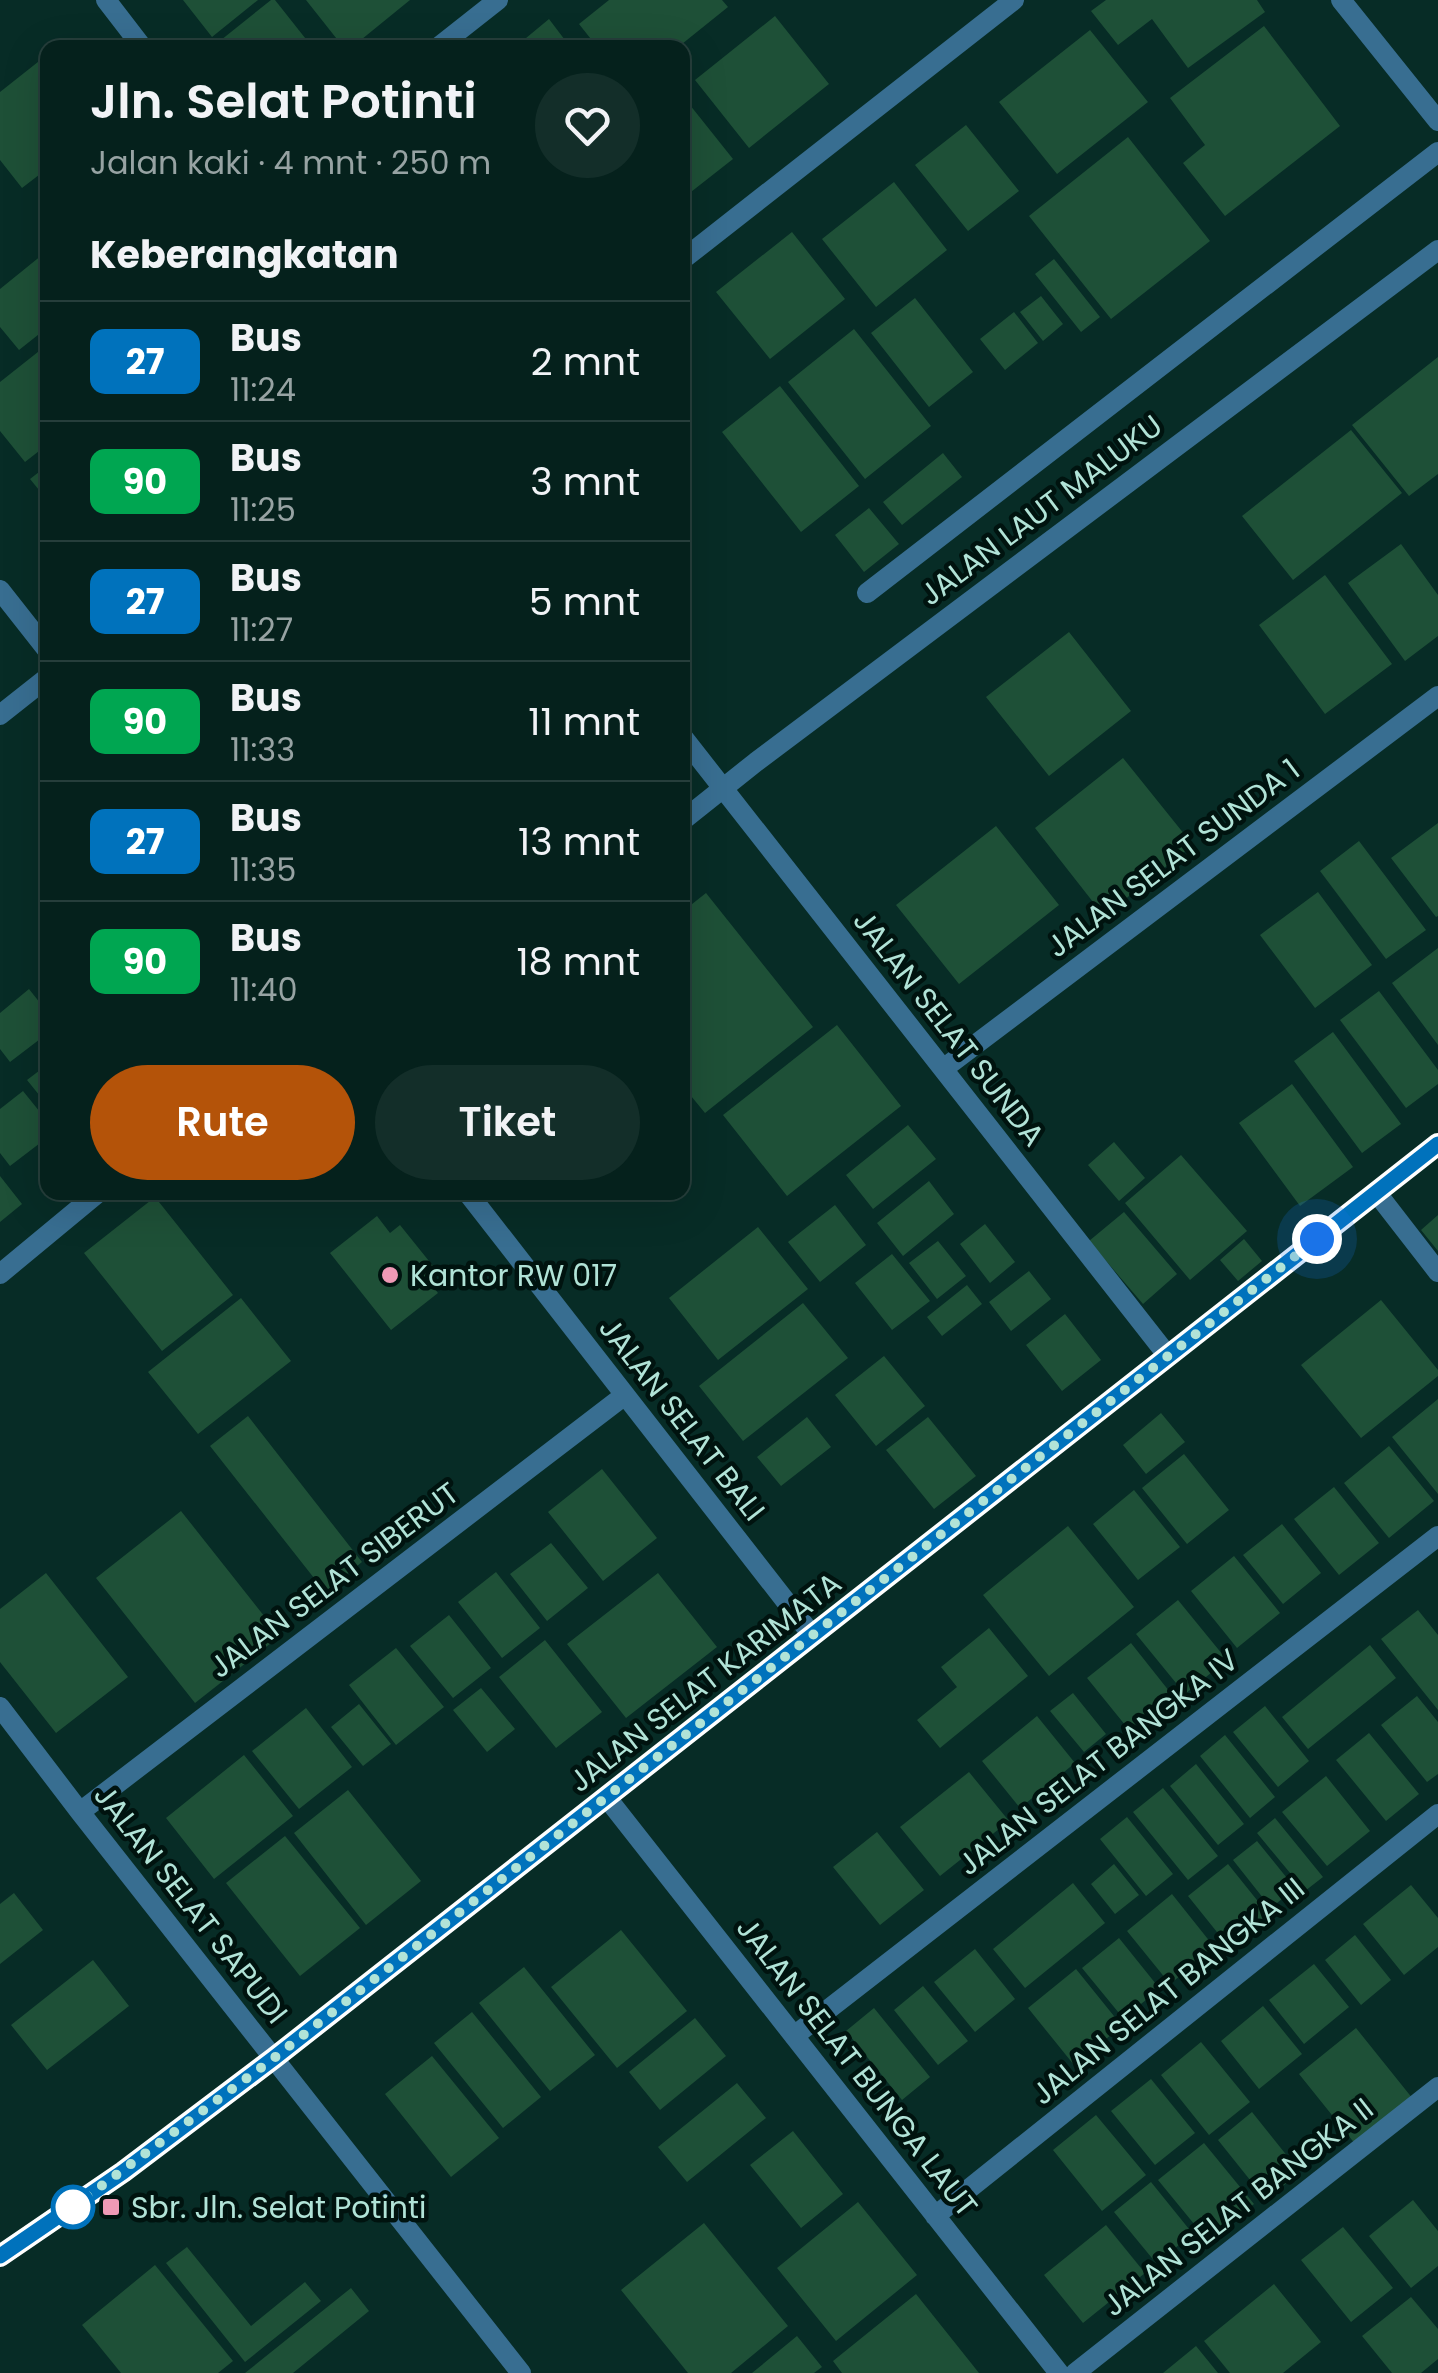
<!DOCTYPE html>
<html lang="id">
<meta charset="utf-8">
<style>
body{margin:0;font-family:Poppins,sans-serif;background:#132e29;color:#f1f3f6;height:100vh;display:flex;flex-direction:column;font-size:38px;white-space:nowrap}
*{box-sizing:border-box;margin:0}
p{font-size:32px;color:#97a3a3}
.icon{flex:none;width:55px;height:55px;fill:none;stroke:currentColor;stroke-width:2;stroke-linecap:round;stroke-linejoin:round}
.map{position:relative;flex:1;overflow:hidden}
.side{position:absolute;left:40px;top:40px;width:650px;height:1160px;display:flex;flex-direction:column;background:#05211c;border-radius:20px;box-shadow:0 10px 40px #0002,0 0 0 2px #263e3b}
.side>*{flex:none}
.badge{padding:0 20px;border-radius:15px;font-size:35px;line-height:65px}
.you{position:absolute;width:50px;height:50px;margin:-25px;border:8px solid #fff;border-radius:50%;background:#1a73e8;box-shadow:0 0 0 15px #1a73e833}
.map>.badge{position:absolute;translate:-50% -50%;box-shadow:0 0 0 5px #fff}
h2{padding:0 50px;font-size:38px;line-height:90px}
.round{display:grid;place-items:center;flex:none;width:105px;height:105px;border-radius:52px;background:#132e29}
.headline{display:flex;align-items:center;justify-content:space-between;height:170px;padding:0 50px}
h1{font-size:48px;font-weight:600;line-height:75px}
.primary-button{display:flex;gap:20px;margin-top:auto;padding:20px 50px}
.primary-button a{flex:1;height:115px;border-radius:60px;background:#b45309;color:#fff;font-size:40px;font-weight:600;line-height:115px;text-align:center}
.primary-button a+a{background:#132e29;color:#f1f3f6}
ul{padding:0;list-style:none}
li{display:flex;align-items:center;gap:30px;height:120px;padding:0 50px;border-top:2px solid #263e3b}
li div{flex:1}
li b{display:block;font-size:38px}
li em{font-style:normal}
li .badge{min-width:110px;font-weight:700;text-align:center}
.map>svg:first-child{display:block}
</style>
<div class="map">
<svg width="1438" height="2373" viewBox="0 0 1438 2373">
<rect width="100%" height="100%" fill="#072c26"/>
<path fill="#1e5037" d="M183,0H258L212,37Z
M271,0H275L313,48H211Z
M306,0H410L351,48H344Z
M609,0H722L728,7L677,48H598L579,24Z
M1106,0H1257L1265,12L1188,68L1152,19L1118,45L1091,11Z
M775,16L829,84L749,148L695,80Z
M549,19L571,48H514Z
M1264,26L1340,126L1225,216L1183,163L1205,145L1170,98Z
M1090,30L1148,102L1057,174L999,102Z
M43,58L48,63V168L22,188L0,160V92Z
M682,95L733,159L682,199Z
M966,125L1019,191L968,231L915,165Z
M1128,137L1210,241L1111,319L1029,216Z
M894,182L947,250L876,307L822,239Z
M792,232L845,299L770,359L716,292Z
M42,255L48,261V327L19,350L0,327V289Z
M1054,259L1100,317L1081,332L1035,274Z
M1041,296L1063,324L1043,341L1020,312Z
M915,298L973,372L929,407L871,333Z
M1014,312L1038,343L1005,370L980,339Z
M854,329L931,426L865,479L788,382Z
M48,344V444L25,462L0,431V382Z
M1438,357V474L1409,496L1352,425Z
M780,386L859,486L801,532L722,432Z
M1351,430L1402,493L1293,580L1242,516Z
M943,453L962,477L902,525L883,502Z
M48,465V501L30,479Z
M869,508L899,544L864,572L835,535Z
M1401,544L1438,595V636L1405,661L1348,583Z
M1325,575L1392,664L1325,714L1259,625Z
M1069,632L1131,711L1049,776L986,697Z
M1123,758L1193,845L1104,916L1035,828Z
M1438,823V916L1436,917L1391,858Z
M996,826L1059,905L959,984L896,905Z
M1359,841L1426,930L1386,959L1320,871Z
M1318,892L1372,965L1315,1008L1260,935Z
M706,893L813,1027L705,1113L682,1085V912Z
M1438,948V1045L1392,983Z
M29,989L48,1013V1033L10,1062L0,1049V1013Z
M1379,991L1438,1070V1084L1406,1108L1340,1020Z
M837,1025L901,1106L787,1196L723,1115Z
M1333,1032L1401,1124L1362,1153L1294,1061Z
M48,1064V1106L27,1080Z
M1292,1084L1353,1167L1300,1206L1239,1123Z
M23,1091L48,1122V1137L10,1166L0,1153V1109Z
M908,1125L936,1159L873,1209L846,1175Z
M1114,1142L1145,1178L1119,1201L1088,1165Z
M1181,1155L1247,1231L1190,1280L1125,1203Z
M0,1176L22,1204L0,1222Z
M929,1181L954,1214L903,1256L877,1223Z
M155,1197L233,1295L162,1351L84,1253Z
M835,1205L866,1245L820,1282L788,1242Z
M1124,1212L1177,1274L1143,1304L1089,1241Z
M1438,1215V1251L1421,1230Z
M377,1216L390,1233L400,1225L437,1271L427,1279L438,1293L391,1330L330,1253Z
M985,1224L1015,1262L990,1283L960,1244Z
M758,1227L808,1289L718,1360L669,1298Z
M1244,1239L1262,1261L1238,1281L1220,1260Z
M938,1241L966,1276L937,1299L909,1263Z
M892,1254L930,1301L892,1330L855,1283Z
M1029,1271L1051,1299L1011,1331L989,1302Z
M967,1285L982,1304L942,1336L927,1317Z
M241,1298L291,1361L198,1434L148,1372Z
M1381,1300L1438,1370V1376L1361,1438L1301,1365Z
M803,1303L848,1358L743,1441L699,1386Z
M1065,1314L1101,1360L1062,1391L1026,1345Z
M884,1356L925,1406L876,1446L835,1395Z
M1438,1399V1494L1392,1437Z
M1161,1413L1185,1442L1146,1474L1123,1445Z
M248,1416L362,1562L325,1592L210,1446Z
M807,1417L831,1447L781,1486L757,1457Z
M928,1417L976,1476L934,1509L886,1450Z
M1389,1446L1434,1501L1389,1538L1344,1483Z
M1184,1454L1229,1510L1187,1544L1142,1488Z
M602,1469L657,1538L603,1581L548,1512Z
M1334,1487L1379,1543L1339,1575L1294,1519Z
M1134,1490L1180,1547L1138,1580L1093,1524Z
M181,1511L280,1636L195,1703L96,1578Z
M1282,1524L1321,1573L1283,1604L1243,1555Z
M1068,1526L1134,1607L1049,1676L983,1595Z
M551,1543L588,1588L547,1621L510,1574Z
M1234,1556L1280,1613L1237,1648L1191,1591Z
M496,1572L540,1628L502,1658L458,1602Z
M46,1573L128,1677L56,1733L0,1662V1609Z
M658,1573L717,1647L626,1718L567,1644Z
M1178,1600L1227,1660L1185,1694L1136,1634Z
M1418,1610L1438,1635V1710L1381,1639Z
M449,1615L491,1668L453,1698L410,1646Z
M989,1628L1028,1676L940,1748L917,1720L957,1687L941,1667Z
M545,1640L602,1712L556,1748L499,1677Z
M1131,1643L1177,1701L1134,1736L1087,1678Z
M1370,1645L1396,1678L1308,1749L1282,1717Z
M396,1648L444,1707L396,1745L349,1685Z
M481,1688L515,1729L487,1752L453,1710Z
M1073,1693L1106,1734L1084,1752L1050,1711Z
M1417,1696L1438,1722V1774L1427,1782L1381,1725Z
M359,1704L391,1744L363,1766L331,1727Z
M1265,1706L1309,1761L1278,1787L1233,1732Z
M306,1708L352,1767L299,1809L252,1751Z
M1037,1716L1075,1763L1020,1808L982,1761Z
M1369,1733L1419,1794L1386,1821L1336,1760Z
M1225,1735L1275,1797L1250,1818L1200,1756Z
M244,1755L293,1816L214,1879L166,1818Z
M1196,1764L1244,1824L1218,1845L1170,1786Z
M969,1772L1009,1821L940,1876L900,1827Z
M1326,1776L1370,1831L1327,1866L1282,1812Z
M1163,1788L1218,1856L1188,1880L1133,1812Z
M348,1790L421,1881L366,1925L294,1833Z
M1127,1817L1173,1874L1146,1896L1100,1839Z
M1275,1818L1323,1877L1305,1891L1257,1833Z
M877,1832L924,1890L880,1925L833,1867Z
M285,1836L360,1928L300,1976L226,1883Z
M1257,1841L1295,1888L1271,1908L1233,1860Z
M1114,1864L1139,1895L1115,1914L1091,1884Z
M1228,1864L1273,1920L1233,1952L1188,1896Z
M1073,1883L1105,1923L1025,1988L993,1949Z
M1411,1885L1438,1918V1947L1404,1975L1363,1924Z
M14,1893L43,1930L0,1964V1904Z
M1172,1894L1215,1948L1170,1984L1127,1931Z
M621,1930L687,2011L617,2068L551,1987Z
M1355,1935L1391,1980L1361,2005L1325,1960Z
M1119,1938L1160,1989L1123,2018L1082,1968Z
M975,1949L1015,1999L975,2032L934,1982Z
M93,1960L129,2006L47,2070L11,2025Z
M1314,1964L1349,2007L1304,2044L1269,2000Z
M524,1967L595,2055L550,2091L479,2003Z
M1076,1969L1122,2026L1074,2065L1028,2008Z
M923,1986L968,2041L938,2065L894,2010Z
M1263,2006L1302,2054L1259,2089L1221,2041Z
M874,2008L930,2077L902,2100L846,2031Z
M472,2012L541,2097L503,2128L434,2043Z
M695,2018L726,2056L660,2110L629,2072Z
M1356,2028L1413,2099L1356,2145L1299,2074Z
M1201,2042L1250,2102L1209,2135L1161,2075Z
M432,2056L499,2138L451,2177L385,2094Z
M1151,2079L1195,2133L1155,2165L1111,2111Z
M737,2083L766,2118L687,2182L658,2147Z
M1252,2112L1300,2172L1266,2200L1218,2140Z
M1096,2115L1146,2175L1102,2211L1053,2150Z
M793,2131L843,2194L801,2228L750,2165Z
M1204,2143L1254,2204L1208,2241L1158,2180Z
M1151,2182L1193,2234L1156,2263L1114,2212Z
M1413,2200L1438,2231V2266L1411,2288L1369,2236Z
M858,2202L917,2275L836,2341L777,2268Z
M704,2223L788,2326L731,2373H688L621,2290Z
M1106,2225L1145,2273L1083,2323L1044,2275Z
M1343,2227L1393,2288L1351,2322L1301,2260Z
M187,2247L251,2326L305,2282L321,2301L245,2362L166,2263Z
M155,2265L233,2361L218,2373H121L82,2325Z
M1274,2284L1321,2342L1283,2373H1230L1204,2341Z
M351,2288L369,2311L293,2373H245Z
M916,2294L979,2373H842L833,2361Z
M1411,2297L1438,2329V2359L1421,2373H1392L1362,2336Z
M797,2336L822,2367L814,2373H752Z
M1196,2346L1218,2373H1163Z"/>
<g fill="none" stroke-linecap="round" stroke-linejoin="round">
<path stroke="#386e91" stroke-width="20" d="M106,0L143,48
M1341,0L1438,121
M437,48L498,0
M682,260L1014,0
M0,590L48,651
M867,593L1438,152
M0,715L48,677
M682,736L1168,1356
M682,821L756,762L1438,250
M943,1069L1438,696
M467,1192L812,1635
M1376,1192L1438,1272
M0,1274L99,1192
M0,1707L80,1812L521,2373
M607,1798L1059,2373
M80,1812L625,1395
M794,2036L1438,1536
M935,2216L1438,1814
M0,2256L123,2172L275,2058L1438,1144
M1075,2373L1438,2087"/>
</g>
<g fill="none" stroke-linecap="round" stroke-linejoin="round">
<g stroke="#fff" stroke-width="22">
<path id="line" d="M0,2256L123,2172L274,2058L1438,1144"/>
</g>
<use href="#line" stroke="#0072bc" stroke-width="15"/>
<path stroke="#b1e3d7" stroke-width="10" stroke-dasharray="0 18" d="M73,2207L274,2058L1317,1239"/>
</g>
<g fill="#f09ab6" stroke="#00130f" stroke-width="4">
<circle cx="390" cy="1275" r="10"/>
<rect x="101" y="2197" width="20" height="20" rx="5"/>
</g>
<circle fill="#fff" stroke="#0072bc" stroke-width="5" cx="73" cy="2207" r="20"/>
<g text-anchor="middle" dominant-baseline="central" stroke-width="9" stroke-linejoin="round" paint-order="stroke">
<g font-size="30" fill="#b1e3d7" stroke="#00130f">
<text transform="translate(1041 510) rotate(-37)">JALAN LAUT MALUKU</text>
<text transform="translate(1173 858) rotate(-37)">JALAN SELAT SUNDA 1</text>
<text transform="translate(949 1028) rotate(52)">JALAN SELAT SUNDA</text>
<text transform="translate(682 1419) rotate(52)">JALAN SELAT BALI</text>
<text transform="translate(334 1580) rotate(-37)">JALAN SELAT SIBERUT</text>
<text transform="translate(705 1682) rotate(-38)">JALAN SELAT KARIMATA</text>
<text transform="translate(1098 1762) rotate(-38)">JALAN SELAT BANGKA IV</text>
<text transform="translate(191 1904) rotate(52)">JALAN SELAT SAPUDI</text>
<text transform="translate(1168 1991) rotate(-39)">JALAN SELAT BANGKA III</text>
<text transform="translate(857 2067) rotate(52)">JALAN SELAT BUNGA LAUT</text>
<text transform="translate(1238 2207) rotate(-38)">JALAN SELAT BANGKA II</text>
</g>
<g font-size="30" fill="#b1e3d7" stroke="#00130f" text-anchor="start">
<text x="410" y="1275">Kantor RW 017</text>
<text x="131" y="2207">Sbr. Jln. Selat Potinti</text>
</g>
</g>
</svg>
<div class="you" style="left:1317px;top:1239px"></div>
<section class="side">
<div class="headline"><div><h1>Jln. Selat Potinti</h1><p>Jalan kaki · 4 mnt · 250 m</p></div><a class="round"><svg class="icon" aria-label="heart" viewBox="0 0 24 24"><path d="M12 20l-8-8c-3-5 5-10 8-4 3-6 11-1 8 4z"/></svg></a></div>
<h2>Keberangkatan</h2>
<ul>
<li><span class="badge" style="background:#0072bc;color:#fff">27</span><div><b>Bus</b><p>11:24</p></div><em>2 mnt</em></li>
<li><span class="badge" style="background:#00a651;color:#fff">90</span><div><b>Bus</b><p>11:25</p></div><em>3 mnt</em></li>
<li><span class="badge" style="background:#0072bc;color:#fff">27</span><div><b>Bus</b><p>11:27</p></div><em>5 mnt</em></li>
<li><span class="badge" style="background:#00a651;color:#fff">90</span><div><b>Bus</b><p>11:33</p></div><em>11 mnt</em></li>
<li><span class="badge" style="background:#0072bc;color:#fff">27</span><div><b>Bus</b><p>11:35</p></div><em>13 mnt</em></li>
<li><span class="badge" style="background:#00a651;color:#fff">90</span><div><b>Bus</b><p>11:40</p></div><em>18 mnt</em></li>
</ul>
<div class="primary-button"><a>Rute</a><a>Tiket</a></div>
</section>
</div>
